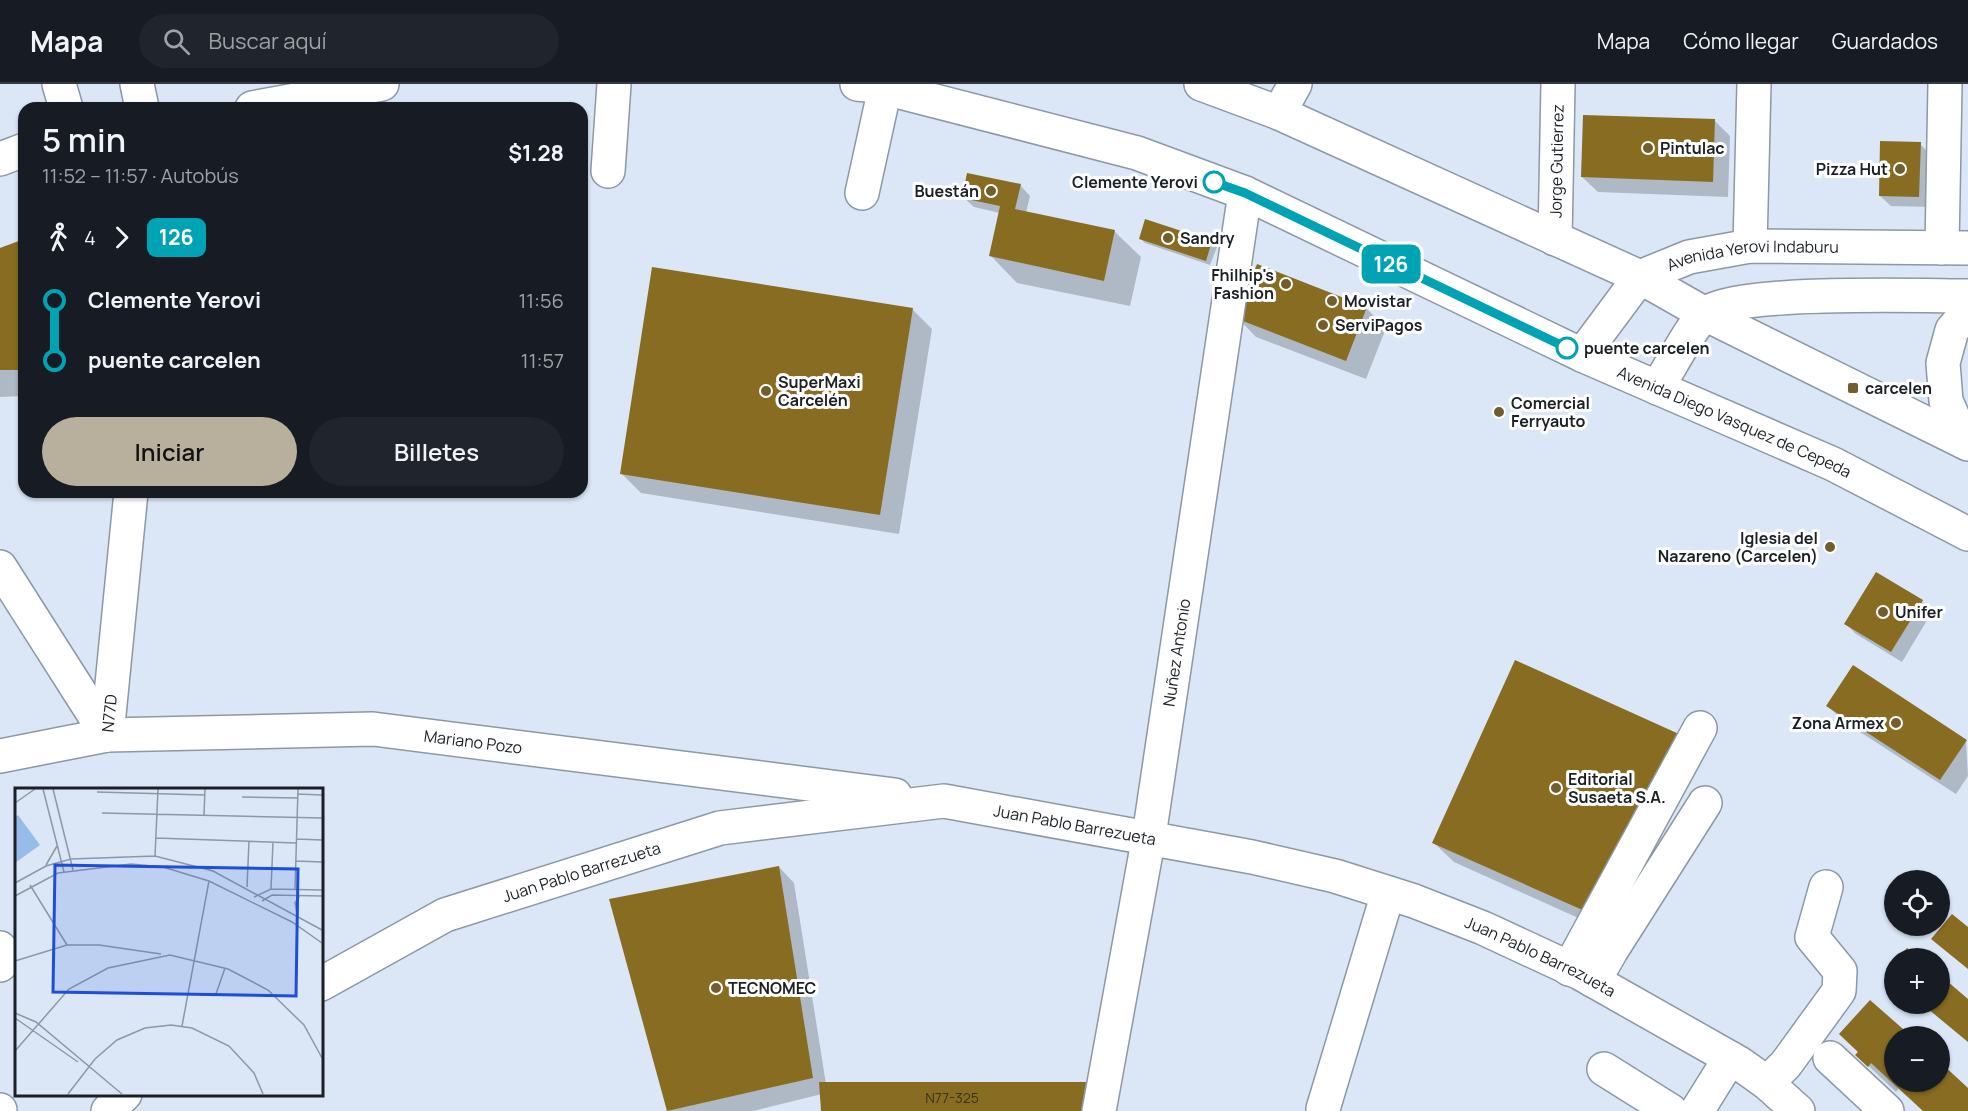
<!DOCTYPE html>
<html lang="es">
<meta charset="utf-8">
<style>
body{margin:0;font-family:Manrope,sans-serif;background:#20242c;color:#f1f3f6;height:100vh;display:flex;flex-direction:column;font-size:22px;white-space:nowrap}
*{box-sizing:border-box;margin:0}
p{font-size:20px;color:#9ea1a6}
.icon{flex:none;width:33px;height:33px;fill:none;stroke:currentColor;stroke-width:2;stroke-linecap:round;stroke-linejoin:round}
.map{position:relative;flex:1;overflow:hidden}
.sheet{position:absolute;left:18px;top:18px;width:570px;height:396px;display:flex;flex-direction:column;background:#171b24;border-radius:18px;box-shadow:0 2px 4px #0004}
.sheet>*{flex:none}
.badge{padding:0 12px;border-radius:9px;font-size:21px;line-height:39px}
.controls{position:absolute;left:1884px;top:786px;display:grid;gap:12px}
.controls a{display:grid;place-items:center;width:66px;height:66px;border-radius:50%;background:#171b24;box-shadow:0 2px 4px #0004;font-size:30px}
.map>.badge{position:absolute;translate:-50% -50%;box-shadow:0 0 0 3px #fff}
.legs{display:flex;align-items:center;gap:9px;height:66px;padding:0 24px;font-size:20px}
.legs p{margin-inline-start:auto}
.summary{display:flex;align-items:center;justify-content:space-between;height:102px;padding:0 24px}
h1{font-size:33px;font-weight:600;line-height:45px}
.cta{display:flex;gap:12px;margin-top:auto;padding:12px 24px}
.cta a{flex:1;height:69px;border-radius:36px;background:#b8b09c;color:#111;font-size:24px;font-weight:600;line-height:69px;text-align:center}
.cta a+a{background:#20242c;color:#f1f3f6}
ul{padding:0 24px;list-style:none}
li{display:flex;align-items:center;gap:21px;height:60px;font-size:22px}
li i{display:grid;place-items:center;width:9px;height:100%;margin:0 8px;background:currentColor}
li i::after{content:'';width:15px;height:15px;margin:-8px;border:4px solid;border-radius:50%;background:#171b24}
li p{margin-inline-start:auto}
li:first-child i{background:linear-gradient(#0000 50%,currentColor 0)}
li:last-child i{background:linear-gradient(currentColor 50%,#0000 0)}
header{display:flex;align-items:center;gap:36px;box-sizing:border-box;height:84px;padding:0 30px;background:#171b24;border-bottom:2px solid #363941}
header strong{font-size:28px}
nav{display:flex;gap:33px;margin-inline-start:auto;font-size:21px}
.search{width:420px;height:54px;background:#20242c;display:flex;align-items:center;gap:15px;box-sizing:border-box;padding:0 21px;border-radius:33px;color:#9ea1a6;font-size:22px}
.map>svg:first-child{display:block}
</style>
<header>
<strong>Mapa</strong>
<div class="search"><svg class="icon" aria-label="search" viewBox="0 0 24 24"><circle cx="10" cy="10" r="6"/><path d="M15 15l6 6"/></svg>Buscar aquí</div>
<nav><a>Mapa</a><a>Cómo llegar</a><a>Guardados</a></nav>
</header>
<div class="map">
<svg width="1968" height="1027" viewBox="0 0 1968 1027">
<rect width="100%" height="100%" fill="#dbe7f7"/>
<path fill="#0003" d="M1715,37L1730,52L1728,113L1598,108L1582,93Z
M1920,60L1930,70L1929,123L1891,122L1880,112Z
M1020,101L1030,112L1026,129L1114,147L1141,173L1130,222L1017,199L991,172L1000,129L974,123L963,113Z
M1146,137L1212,158L1217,163L1210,181L1145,159L1141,155Z
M24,157V312L0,313V166Z
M1366,224L1386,244L1366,295L1256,253L1237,233Z
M912,225L932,245L899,450L641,409L621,389Z
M1922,517L1932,528L1902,578L1856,550L1846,540Z
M1828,622L1966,657L1968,692L1956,710L1843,637Z
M1698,671L1616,851L1454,778L1434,759Z
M779,783L794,799L826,1000H1085L1100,1015L1098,1027H823L822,1010L753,1027H669L611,816Z
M1940,893L1968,917V957L1923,920H1940Z
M1870,918L1908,952H1894V998H1940V981L1968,1006V1027H1924L1899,1004L1896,1008L1857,971Z
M31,1010H61L34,1013Z"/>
<path fill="#886c21" d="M1583,31L1715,35L1713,98L1581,93Z
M1880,57L1921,58L1919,113L1879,112Z
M967,89L1021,100L1015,125L1115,146L1104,197L989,172L1000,122L962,114Z
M1145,135L1212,157L1206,177L1139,155Z
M24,155V286H0V164Z
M1257,180L1367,223L1346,277L1235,234Z
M652,183L913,224L880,431L620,390Z
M1876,488L1923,516L1891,568L1844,540Z
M1515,576L1679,650L1596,832L1432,759Z
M1853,581L1967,656L1940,696L1826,622Z
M779,782L813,994L667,1027L609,815Z
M1952,830L1968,843V885L1931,855Z
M1907,864L1920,874H1898Z
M1894,878V896L1886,888Z
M1940,891L1968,915V958L1922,920H1940Z
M1870,916L1911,952H1894V998H1940V978L1968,1004V1027H1923L1871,979L1868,983L1855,971L1858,968L1839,950Z
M819,998H1086L1081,1027H821Z"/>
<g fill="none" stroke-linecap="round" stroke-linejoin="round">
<g stroke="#8c98a6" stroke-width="36">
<g id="minor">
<path d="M59,0L66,24"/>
<path d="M137,0L142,24"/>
<path d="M1279,29L1295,0"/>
<path d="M608,87L614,0"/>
<path d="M862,109L885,4"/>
<path id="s1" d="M1555,155L1558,0"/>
<path d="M1750,162L1754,0"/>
<path d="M1942,164L1945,0"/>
<path id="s2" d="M1582,271L1640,193L1689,173L1750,162L1968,164"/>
<path d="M1657,304C1668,287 1691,243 1704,231C1732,205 1922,212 1968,212"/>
<path d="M0,483L107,651"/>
<path id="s3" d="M107,651L131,408"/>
<path id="s4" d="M0,672L107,651L373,645L895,711"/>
<path d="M0,864L2,879L0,881"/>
<path d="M1569,885L1700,644"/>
<path d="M1594,897L1611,867L1705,719"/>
<path id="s5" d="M321,900L445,831L720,744L944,717L1252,773L1335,792L1414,817L1483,844L1580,889L1739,979L1767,999L1798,1027"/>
<path d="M1830,974L1887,1027"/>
<path d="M1604,985L1671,1027"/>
<path d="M1767,999L1786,980L1839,907L1840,887L1812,853L1826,803"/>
<path d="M1323,1025L1388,809"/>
<path d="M0,1026V1027"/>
<path d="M108,1027L125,1010"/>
<path id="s6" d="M1099,1027L1149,752L1245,109"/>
<path d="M1697,1027L1730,974"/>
</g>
</g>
<g stroke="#8c98a6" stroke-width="36">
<g id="major">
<path id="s7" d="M857,0L877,2L1137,69L1245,109L1582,271L1833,380L1968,450"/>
<path d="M1201,0L1279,29L1640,193L1705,230L1968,360"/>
<path d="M252,24L382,0"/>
<path d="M0,75L24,66"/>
<path d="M1964,358L1946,317L1943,279L1952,246L1968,228"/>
</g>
</g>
<use href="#minor" stroke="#fff" stroke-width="33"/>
<use href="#major" stroke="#fff" stroke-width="33"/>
</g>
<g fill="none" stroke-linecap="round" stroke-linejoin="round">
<g stroke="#fff" stroke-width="14">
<path id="line-1" d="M1214,98L1245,109L1567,264"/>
</g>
<use href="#line-1" stroke="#00a3b4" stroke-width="9"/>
</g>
<g fill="#725e2d" stroke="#fff" stroke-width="2">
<circle cx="1648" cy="64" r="6"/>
<circle cx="1900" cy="85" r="6"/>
<circle cx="991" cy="107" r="6"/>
<circle cx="1168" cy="154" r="6"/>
<circle cx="1286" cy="200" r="6"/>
<circle cx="1332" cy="217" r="6"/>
<circle cx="1323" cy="241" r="6"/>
<rect x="1847" y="298" width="12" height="12" rx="3"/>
<circle cx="766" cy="307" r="6"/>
<circle cx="1499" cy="328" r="6"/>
<circle cx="1830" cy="463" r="6"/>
<circle cx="1883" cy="528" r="6"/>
<circle cx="1896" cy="639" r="6"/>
<circle cx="1556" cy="704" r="6"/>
<circle cx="716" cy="904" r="6"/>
</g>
<g fill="#fff" stroke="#00a3b4" stroke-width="3">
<circle cx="1214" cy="98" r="10"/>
<circle cx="1567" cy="264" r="10"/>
</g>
<g text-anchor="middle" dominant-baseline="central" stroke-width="6" stroke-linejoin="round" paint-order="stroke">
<g font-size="14" fill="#363324">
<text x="952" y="1013">N77-325</text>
</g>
<g font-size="16" font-weight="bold" fill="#1b2025" stroke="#fff" text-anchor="start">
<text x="1660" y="64">Pintulac</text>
<text x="1888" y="85" text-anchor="end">Pizza Hut</text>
<text x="979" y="107" text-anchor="end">Buestán</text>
<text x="1180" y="154">Sandry</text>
<text x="1274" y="191" text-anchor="end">Fhilhip's<tspan x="1274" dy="18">Fashion</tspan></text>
<text x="1344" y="217">Movistar</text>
<text x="1335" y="241">ServiPagos</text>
<text x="778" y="298">SuperMaxi<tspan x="778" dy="18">Carcelén</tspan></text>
<text x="1865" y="304">carcelen</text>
<text x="1511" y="319">Comercial<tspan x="1511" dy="18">Ferryauto</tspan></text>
<text x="1818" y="454" text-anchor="end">Iglesia del<tspan x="1818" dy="18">Nazareno (Carcelen)</tspan></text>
<text x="1895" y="528">Unifer</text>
<text x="1884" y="639" text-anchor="end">Zona Armex</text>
<text x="1568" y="695">Editorial<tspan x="1568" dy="18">Susaeta S.A.</tspan></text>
<text x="728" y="904">TECNOMEC</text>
</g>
<g font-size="16" fill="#1b2025" stroke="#fff">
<text stroke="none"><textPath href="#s1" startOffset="78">Jorge Gutierrez</textPath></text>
<text stroke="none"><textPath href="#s2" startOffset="214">Avenida Yerovi Indaburu</textPath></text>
<text stroke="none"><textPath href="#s7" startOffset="944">Avenida Diego Vasquez de Cepeda</textPath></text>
<text stroke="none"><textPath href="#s6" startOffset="465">Nuñez Antonio</textPath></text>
<text stroke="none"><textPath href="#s3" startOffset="22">N77D</textPath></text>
<text stroke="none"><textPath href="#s4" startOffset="476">Mariano Pozo</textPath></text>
<text stroke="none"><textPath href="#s5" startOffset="789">Juan Pablo Barrezueta</textPath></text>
<text stroke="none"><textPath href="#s5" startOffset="285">Juan Pablo Barrezueta</textPath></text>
<text stroke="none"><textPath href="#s5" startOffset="1275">Juan Pablo Barrezueta</textPath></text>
</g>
<g font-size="16" font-weight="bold" fill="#1b2025" stroke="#fff" text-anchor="end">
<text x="1198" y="98">Clemente Yerovi</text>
<text x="1584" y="264" text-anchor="start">puente carcelen</text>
</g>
</g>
<g transform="translate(15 704)">
<rect width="308" height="308" fill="#dbe7f7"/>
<path d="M3,27L25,57L0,75V29Z" fill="#97bce9"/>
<path fill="none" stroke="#8e97a3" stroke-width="1.5" d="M28,1L49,84M38,1L58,82M82,4L190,7M283,6L307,7M227,9L283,10M0,15L20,1M87,25L307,30M189,27L190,1M141,50L281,55M281,51L307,52M140,68L143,1M281,73L307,74M31,77L42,58M0,95L31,78L56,71L140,68L198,83L307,142M15,97L52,157M232,99L234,53M256,101L258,54M280,101L283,1M0,108L43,85L116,76L148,79L194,93L277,134L307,155M239,109L256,101L307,102M247,113L257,107L307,108M282,125L280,115L285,107M0,173L52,157H84L146,166M201,206L210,180M0,225L21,234L107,306M0,230L63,274M167,238L194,93M0,263L54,201L93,180L155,167L213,181L253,202L289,237L307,270M53,306L80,271L102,252L130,240L156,237L177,240L214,258L239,285L248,306"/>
<path fill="#1d4ed8" fill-opacity="0.15" stroke="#1d4ed8" stroke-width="3" d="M40,77L283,81L281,208L38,204Z"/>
<rect width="308" height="308" fill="none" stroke="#1b2025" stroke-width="3"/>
</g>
</svg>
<div class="controls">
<a><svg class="icon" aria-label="locate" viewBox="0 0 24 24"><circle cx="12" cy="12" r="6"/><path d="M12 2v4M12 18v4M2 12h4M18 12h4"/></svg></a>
<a>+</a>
<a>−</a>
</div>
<b class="badge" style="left:1391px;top:180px;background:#00a3b4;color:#fff">126</b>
<section class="sheet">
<div class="summary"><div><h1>5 min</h1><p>11:52 – 11:57 · Autobús</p></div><b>$1.28</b></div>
<div class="legs"><svg class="icon" aria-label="walk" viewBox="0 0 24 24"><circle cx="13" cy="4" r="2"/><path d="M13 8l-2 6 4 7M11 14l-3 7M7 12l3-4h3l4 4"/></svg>4<svg class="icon" aria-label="forward" viewBox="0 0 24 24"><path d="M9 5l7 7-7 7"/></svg><b class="badge" style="background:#00a3b4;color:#fff">126</b></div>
<ul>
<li><i style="color:#00a3b4"></i><b>Clemente Yerovi</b><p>11:56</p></li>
<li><i style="color:#00a3b4"></i><b>puente carcelen</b><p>11:57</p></li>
</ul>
<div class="cta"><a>Iniciar</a><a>Billetes</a></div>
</section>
</div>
